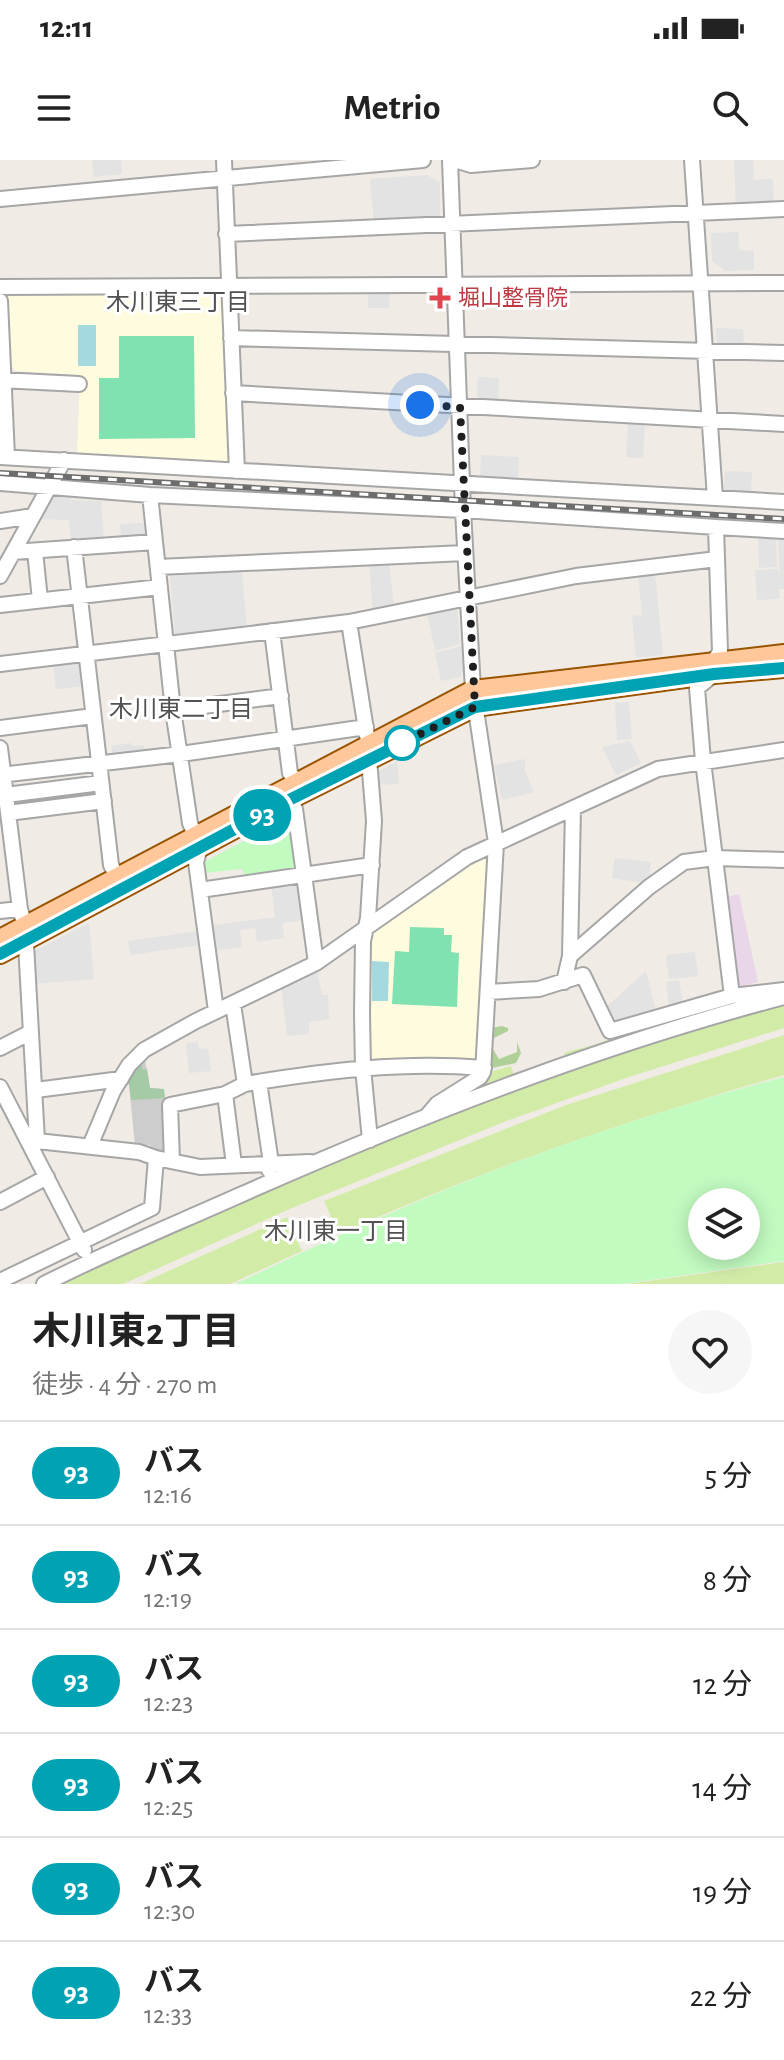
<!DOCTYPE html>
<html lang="ja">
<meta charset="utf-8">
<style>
body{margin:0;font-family:"Alegreya Sans","Noto Sans JP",sans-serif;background:#f6f6f6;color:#222;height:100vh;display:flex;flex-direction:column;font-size:30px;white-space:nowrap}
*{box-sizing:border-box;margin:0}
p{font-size:26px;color:#767676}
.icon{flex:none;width:44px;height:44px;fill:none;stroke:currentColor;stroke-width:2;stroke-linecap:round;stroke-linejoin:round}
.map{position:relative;height:1124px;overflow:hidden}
.details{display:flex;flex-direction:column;background:#fff;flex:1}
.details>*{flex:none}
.badge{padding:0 16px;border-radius:26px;font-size:28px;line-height:52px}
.buttons{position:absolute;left:688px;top:1028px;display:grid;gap:16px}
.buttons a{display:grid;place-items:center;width:72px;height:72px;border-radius:50%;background:#fff;box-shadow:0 4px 20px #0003;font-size:40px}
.you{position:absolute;width:40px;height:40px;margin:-20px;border:6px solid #fff;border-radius:50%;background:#1a73e8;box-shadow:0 0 0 12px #1a73e833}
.map>.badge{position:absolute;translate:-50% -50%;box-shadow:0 0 0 4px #fff}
.round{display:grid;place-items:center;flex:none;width:84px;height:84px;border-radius:42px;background:#f6f6f6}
.head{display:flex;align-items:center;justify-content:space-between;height:136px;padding:0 32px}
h1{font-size:38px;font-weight:700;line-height:60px}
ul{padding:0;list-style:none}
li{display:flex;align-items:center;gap:24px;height:104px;padding:0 32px;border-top:2px solid #e0e0e0}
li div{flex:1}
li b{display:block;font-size:30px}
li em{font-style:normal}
li .badge{min-width:88px;font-weight:700;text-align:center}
.status{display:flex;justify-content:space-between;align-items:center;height:56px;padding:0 40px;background:#fff;direction:ltr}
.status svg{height:22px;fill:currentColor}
header{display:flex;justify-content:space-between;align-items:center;height:104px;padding:0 32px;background:#fff;font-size:36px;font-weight:700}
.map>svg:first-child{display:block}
</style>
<div class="status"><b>12:11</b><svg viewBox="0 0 49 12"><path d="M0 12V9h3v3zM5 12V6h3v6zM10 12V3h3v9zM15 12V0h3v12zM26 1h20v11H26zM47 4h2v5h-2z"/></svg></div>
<header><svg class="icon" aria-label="menu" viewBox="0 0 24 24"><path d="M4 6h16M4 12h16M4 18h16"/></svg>Metrio<svg class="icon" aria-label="search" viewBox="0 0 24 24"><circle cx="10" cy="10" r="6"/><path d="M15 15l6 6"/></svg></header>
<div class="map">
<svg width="784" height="1124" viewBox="0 0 784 1124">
<rect width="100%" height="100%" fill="#f0ebe4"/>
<path fill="#e9d6e8" d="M739,734L758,822L741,827L737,824L726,737Z"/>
<path fill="#fffbde" d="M14,131L222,134L231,298L225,302L77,295L80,215L16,211L11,206L8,136Z
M489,694L479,903L366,906L365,778Z"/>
<path fill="#cdcdcd" d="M145,899L150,928L164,929L167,997L159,995L150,985L135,986L129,924L125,921Z"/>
<path fill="#d2eca8" d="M765,834L452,943L486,918L490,912L511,906L514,915L565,896L564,893C580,887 600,886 614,876L732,840Z
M784,843V868L629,917L504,962L292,1048L123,1124H62C228,1045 397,972 570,911C641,886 712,860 784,843Z
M784,875V915C632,959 483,1009 339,1074L324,1041L566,945Z
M287,1057L302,1091L230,1124H140Z
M784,1102V1124H627Z"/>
<path fill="#afd197" d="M502,866L508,868V871L492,879L493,889L499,899L517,892V882L521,893L516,903L492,908L491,868Z"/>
<path fill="#a4caa6" d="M141,903L143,910L147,909L150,928L164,929L165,938L131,940L129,924L125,921Z"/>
<path fill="#c2fbc0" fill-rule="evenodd" d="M293,655L300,710L245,717L242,709L205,713L204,702Z
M784,917V1101L622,1124H235C287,1100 338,1075 391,1053C517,998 651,952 784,917ZM702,1042H746V1086H702Z"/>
<path fill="#7fe2b0" d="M119,176H194L195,278L99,279V218H119Z
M410,767L444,768V775H452L451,792L459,793L457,847L392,844L395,791L409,792Z"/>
<path fill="#e3e3e3" d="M92,0H121L122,14L94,17Z
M734,0H753L754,20L773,19L774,45L736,47Z
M427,15L440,23V60L374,64L370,19Z
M738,72L739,90L754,91V110L725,111L712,101L711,73Z
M368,131H390L389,148H368Z
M716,168L743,169L744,187H723L717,184Z
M478,217L499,218L498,244L483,243L477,235Z
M628,264L645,265L643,298L626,297Z
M481,295L519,297L518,322L480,320Z
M725,311L752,312L751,335L730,334L724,329Z
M52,333H70L71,340L101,341L104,380L71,383L69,360L38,359Z
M148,363V377L121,379L120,364Z
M758,374L776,375L777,407L759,408Z
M778,379H784V429H779L780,439L757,440L755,410L778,409L780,419Z
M369,404H389L394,447L373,453Z
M242,411L247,469L175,475L170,416Z
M655,412L663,495L636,498L632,456L642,455L638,414Z
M457,446L460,484L435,491L427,452Z
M461,486L463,511L460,517L441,521L435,493Z
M82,499L85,526L56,529L53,502Z
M629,542L632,579L617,580L615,543Z
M630,581L641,603L616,615L602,587Z
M131,583L132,586L144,585L146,593L113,598L111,586Z
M525,599V611L534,632L502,640L494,605Z
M397,601L399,624L376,625L375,613Z
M615,698L651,702L649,724L612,718Z
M299,720L304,760L282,763L284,778L257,782L255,768L240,770L242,787L213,791L209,766L275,757L271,723Z
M89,763L94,819L34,824L32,792Z
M198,771L201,785L130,795L128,781Z
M695,792L698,816L669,819L666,795Z
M317,809L322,835H328L329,859L309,862V874L287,876L281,825Z
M646,811L656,851L610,866L604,849Z
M679,820L683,844L669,847L666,822Z
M198,882L199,889L208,888L211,911L189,913L186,883Z"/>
<path fill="#a3d9df" d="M78,165H96V206H78Z
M372,801L389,802L388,841H372Z"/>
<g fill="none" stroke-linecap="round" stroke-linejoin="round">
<g stroke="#a6a6a6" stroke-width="18">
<path id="minor" d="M224,0L237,311
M455,0L471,5L532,0
M692,0L715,338
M0,39L423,0
M226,74L784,49
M0,127L784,123
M0,141L7,297
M231,178L784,193
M0,220L79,224
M233,233L784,264
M0,297L784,342
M0,323L150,335L463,350L716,367L720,492L713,502L714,514L697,528L703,601L732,836
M150,335L173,550L190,663L200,688L196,702L216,851
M0,361L33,356
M716,367L784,371
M74,387L111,705L117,717
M35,391L40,440
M13,392L155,382
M158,407L465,393
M0,416L64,300
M0,445L160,427
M349,462L367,576
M272,471L290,613L296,621
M0,504L349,462L576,416L717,399
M173,550L281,536
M0,568L93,556
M0,588L20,749L25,766L37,981
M369,599L374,661L368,758L363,781L362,854L363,908L370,980
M0,615L181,594L366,567
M6,635L101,623
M289,640L295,649L316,803
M8,653L104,641
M200,730L372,705
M0,751L20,749
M570,796L649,727L684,702L715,698L784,700
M564,822L570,796L573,648
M488,832L539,829L583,815L610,871L732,836L784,830
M233,844L245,924C324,911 403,901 484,908
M0,888L31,872
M259,922L271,1003L269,1010
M0,927L84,1090
M36,930L121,919
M225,934L234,1005
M426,957L437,944L480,917L483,912L496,683L473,530L463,350L450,0
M90,986L113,931L129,905L144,890L196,861L316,803L467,697L658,609L784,590
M32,987L37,981L139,992L156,998L200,1007L310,1002
M172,1001L170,945L225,934L245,924
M0,1042L47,1017
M0,1121L152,1048L156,998
M44,1124C107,1092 173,1065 238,1036C414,958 597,886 784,837"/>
</g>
<g stroke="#995400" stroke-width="22">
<path id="major" d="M0,779L473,530L784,494
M0,794L289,640L475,547L714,514L784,508"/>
</g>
<use href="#minor" stroke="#fff" stroke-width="14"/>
<use href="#major" stroke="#ffc79a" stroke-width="18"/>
<g stroke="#6d6d6d" stroke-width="6">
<path id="rail" d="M0,313L784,359"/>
</g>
<use href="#rail" stroke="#fff" stroke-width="3" stroke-dasharray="9" stroke-linecap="butt"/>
</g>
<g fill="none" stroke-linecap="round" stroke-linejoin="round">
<g stroke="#fff" stroke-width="18">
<path id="line" d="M0,794L289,640L475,547L714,514L784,508"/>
</g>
<use href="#line" stroke="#00a3b4" stroke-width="12"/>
<path stroke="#1f1f1f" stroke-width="8" stroke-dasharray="0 14.4" d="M402,583L392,588L475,547L460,247L420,245"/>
</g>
<path fill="#e0444e" stroke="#fff" stroke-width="3" d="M436 126h8v8h8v8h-8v8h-8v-8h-8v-8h8z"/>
<circle fill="#fff" stroke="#00a3b4" stroke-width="4" cx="402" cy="583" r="16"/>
<g text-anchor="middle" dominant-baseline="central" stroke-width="6" stroke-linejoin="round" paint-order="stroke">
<g font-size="22" fill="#be3a42" stroke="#fff" text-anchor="start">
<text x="458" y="138">堀山整骨院</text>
</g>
<g font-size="24" fill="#525252" stroke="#fff">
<text x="178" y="143">木川東三丁目</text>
<text x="181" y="550">木川東二丁目</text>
<text x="336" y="1072">木川東一丁目</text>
</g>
</g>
</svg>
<div class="buttons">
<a><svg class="icon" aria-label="layers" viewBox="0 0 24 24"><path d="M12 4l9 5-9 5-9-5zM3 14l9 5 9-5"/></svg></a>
</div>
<div class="you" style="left:420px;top:245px"></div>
<b class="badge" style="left:262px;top:655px;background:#00a3b4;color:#fff">93</b>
</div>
<section class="details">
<div class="head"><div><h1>木川東2丁目</h1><p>徒歩 · 4 分 · 270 m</p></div><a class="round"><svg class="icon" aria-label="heart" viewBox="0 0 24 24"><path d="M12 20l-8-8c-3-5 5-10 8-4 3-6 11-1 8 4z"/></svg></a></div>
<ul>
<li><span class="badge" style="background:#00a3b4;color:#fff">93</span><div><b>バス</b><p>12:16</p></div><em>5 分</em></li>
<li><span class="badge" style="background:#00a3b4;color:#fff">93</span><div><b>バス</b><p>12:19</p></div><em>8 分</em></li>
<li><span class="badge" style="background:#00a3b4;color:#fff">93</span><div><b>バス</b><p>12:23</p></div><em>12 分</em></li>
<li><span class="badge" style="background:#00a3b4;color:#fff">93</span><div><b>バス</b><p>12:25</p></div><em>14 分</em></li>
<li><span class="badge" style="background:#00a3b4;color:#fff">93</span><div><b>バス</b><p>12:30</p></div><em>19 分</em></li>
<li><span class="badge" style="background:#00a3b4;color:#fff">93</span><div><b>バス</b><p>12:33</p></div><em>22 分</em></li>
</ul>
</section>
